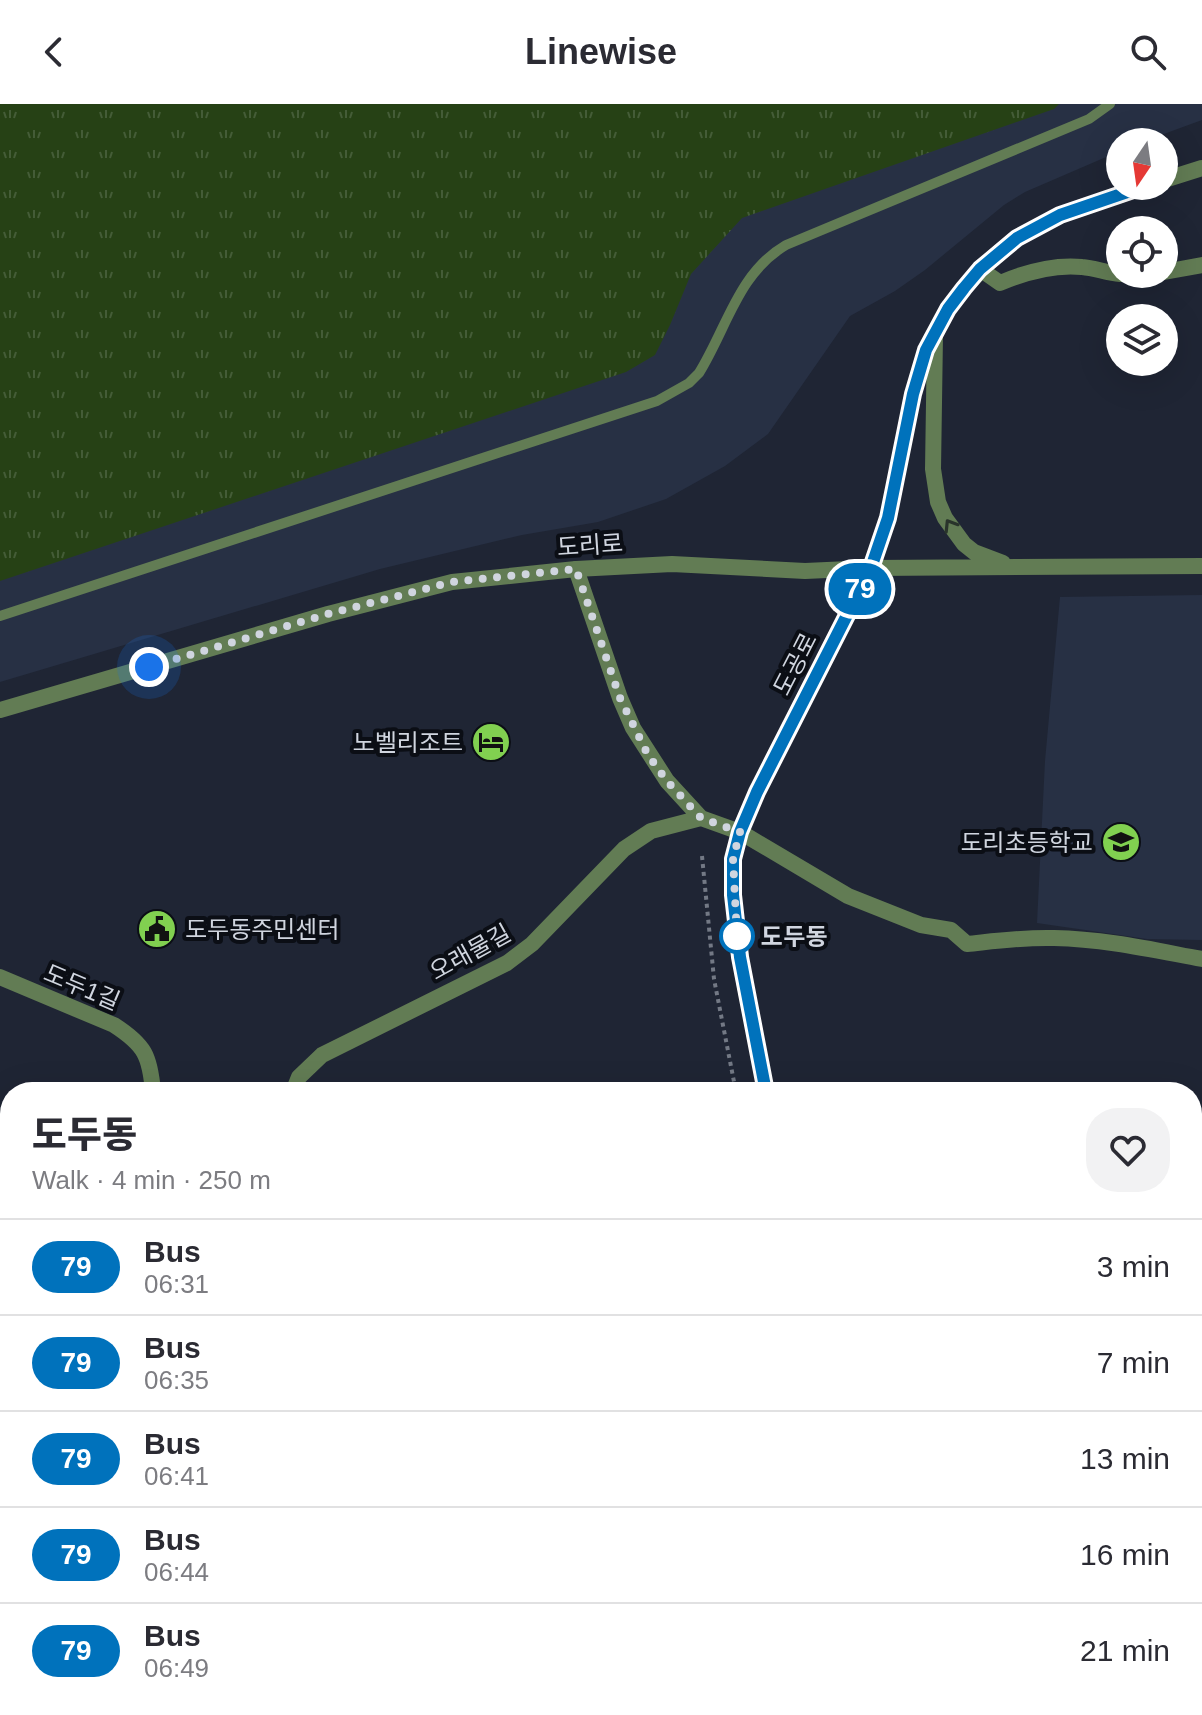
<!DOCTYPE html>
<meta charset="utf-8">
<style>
body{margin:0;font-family:Helvetica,"Noto Sans KR",sans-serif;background:#f2f2f3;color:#2b2b33;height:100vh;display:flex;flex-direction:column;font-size:30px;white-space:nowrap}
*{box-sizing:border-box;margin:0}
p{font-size:26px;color:#7c7c81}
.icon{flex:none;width:44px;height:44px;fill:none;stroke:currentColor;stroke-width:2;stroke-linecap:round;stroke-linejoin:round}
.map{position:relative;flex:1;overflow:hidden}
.details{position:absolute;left:0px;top:978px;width:1202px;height:634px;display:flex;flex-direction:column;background:#fff;border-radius:32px 32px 0 0;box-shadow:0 8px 32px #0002}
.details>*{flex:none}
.badge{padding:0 16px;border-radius:26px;font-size:28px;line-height:52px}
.needle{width:52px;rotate:193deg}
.tools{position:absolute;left:1106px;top:24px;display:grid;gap:16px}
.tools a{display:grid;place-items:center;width:72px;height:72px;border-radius:50%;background:#fff;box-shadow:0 8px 32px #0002;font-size:40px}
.you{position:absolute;width:40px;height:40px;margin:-20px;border:6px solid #fff;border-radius:50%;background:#1a73e8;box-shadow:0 0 0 12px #1a73e833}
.map>.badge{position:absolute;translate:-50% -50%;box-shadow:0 0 0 4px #fff}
.round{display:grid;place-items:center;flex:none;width:84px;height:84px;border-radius:32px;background:#f2f2f3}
.summary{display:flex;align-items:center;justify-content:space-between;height:136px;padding:0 32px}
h1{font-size:38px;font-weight:800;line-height:60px}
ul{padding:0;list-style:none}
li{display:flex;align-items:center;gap:24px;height:96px;padding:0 32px;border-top:2px solid #e1e1e2}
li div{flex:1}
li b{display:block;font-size:30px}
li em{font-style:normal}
li .badge{min-width:88px;font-weight:700;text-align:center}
header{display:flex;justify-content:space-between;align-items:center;height:104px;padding:0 32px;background:#fff;font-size:36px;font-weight:800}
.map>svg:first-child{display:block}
</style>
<header><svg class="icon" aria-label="back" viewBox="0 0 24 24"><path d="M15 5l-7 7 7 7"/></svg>Linewise<svg class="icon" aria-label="search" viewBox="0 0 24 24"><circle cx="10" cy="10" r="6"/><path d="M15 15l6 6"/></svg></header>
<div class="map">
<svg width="1202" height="1611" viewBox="0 0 1202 1611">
<defs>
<pattern id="grass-tufts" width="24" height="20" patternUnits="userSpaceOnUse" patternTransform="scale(2)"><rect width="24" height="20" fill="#264115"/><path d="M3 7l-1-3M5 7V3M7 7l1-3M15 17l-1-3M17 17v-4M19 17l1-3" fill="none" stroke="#445c37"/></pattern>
</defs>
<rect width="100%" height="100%" fill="#1f2534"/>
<path fill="#273044" d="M0,0H1202V16L1142,38H1120V47L1025,88L1004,101L925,166L895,187L850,212L768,330L725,362L666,395L598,418L522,431L380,465L0,578Z
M1202,491V836L1147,835L1037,819L1045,657L1060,493Z"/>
<path fill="url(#grass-tufts)" d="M0,0H1059L1054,5L742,114L691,170L670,221L655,251L626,268L0,477Z"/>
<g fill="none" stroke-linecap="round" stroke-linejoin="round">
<path stroke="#737985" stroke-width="4" stroke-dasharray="4 4" stroke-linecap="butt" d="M702,752L714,875L736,988
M1192,1073L1202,1072
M1192,1118L1202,1117
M878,1602L880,1611
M410,1611L424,1602"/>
<path stroke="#627c54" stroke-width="10" d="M0,512L657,297L689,279L699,269C727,224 738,169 786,141L1089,15L1110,0"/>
<path stroke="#627c54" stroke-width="16" d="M980,165L1000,179C1026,168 1053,160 1082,163C1095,164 1107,169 1120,170
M1164,168L1202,161
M1120,170H1142
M576,465L620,594L633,624L667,677L701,714L740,728L848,792L921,821L951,826L967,840C996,837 1025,833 1054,834C1105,835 1153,846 1202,855
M0,873L114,921C145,941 150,952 153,988
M293,988L299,973L322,951L507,859L532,840L624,745L651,727L701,714
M0,1207L10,1210
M1192,1212L1202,1206
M1192,1358L1202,1352
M1192,1495L1202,1469
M717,1602L719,1611
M1065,1602L1067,1611
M577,1610L589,1602
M91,1611L94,1602
M1149,1611L1152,1602"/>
<path stroke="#627c54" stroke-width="16" d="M1164,76L1202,64
M935,232L933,365L938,398L945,414L964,440L974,448L1003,459
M0,606L328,510L452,478L576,465L672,460L805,467L871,464L1202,462
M766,988L743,872L733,791V755L740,728L757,688L871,464L888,414L913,290L926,246L948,205L964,184L998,149L1017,134L1060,111L1145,82
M1192,1095L1202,1094
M902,1602L904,1611
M369,1611L382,1602"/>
</g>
<defs><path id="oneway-chevron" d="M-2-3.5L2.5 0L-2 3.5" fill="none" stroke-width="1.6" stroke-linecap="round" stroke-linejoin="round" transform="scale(2)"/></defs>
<use stroke="#29342b" href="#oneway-chevron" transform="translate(950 421) rotate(-122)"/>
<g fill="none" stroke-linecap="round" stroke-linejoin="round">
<g stroke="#fff" stroke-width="18">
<path id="line" d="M766,988L740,853L733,791V755L740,728L757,688L871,464L888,414L913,290L926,246L948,205L964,184L980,165L1017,134L1060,111L1145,82"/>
</g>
<use href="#line" stroke="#0072bc" stroke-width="12"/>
<path stroke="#d0d5df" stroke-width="8" stroke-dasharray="0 14.4" d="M149,563L328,510L452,478L576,465L620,594L648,651L667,677L701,714L740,728L733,755L737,832"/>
</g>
<defs>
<g id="hotel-disc" transform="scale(2)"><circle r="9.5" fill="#81d050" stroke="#0b0e15"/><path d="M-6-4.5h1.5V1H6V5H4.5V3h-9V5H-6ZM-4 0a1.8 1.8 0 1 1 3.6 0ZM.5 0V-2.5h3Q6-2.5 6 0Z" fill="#111"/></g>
<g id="school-disc" transform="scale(2)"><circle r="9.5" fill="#81d050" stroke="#0b0e15"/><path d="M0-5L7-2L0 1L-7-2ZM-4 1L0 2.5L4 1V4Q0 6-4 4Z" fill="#111"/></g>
<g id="civic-disc" transform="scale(2)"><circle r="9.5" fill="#81d050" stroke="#0b0e15"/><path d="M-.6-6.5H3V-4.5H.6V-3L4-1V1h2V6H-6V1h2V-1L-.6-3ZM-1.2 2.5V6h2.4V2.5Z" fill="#111"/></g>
</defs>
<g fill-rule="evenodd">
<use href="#hotel-disc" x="491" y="638"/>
<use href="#school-disc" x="1121" y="738"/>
<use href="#civic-disc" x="157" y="825"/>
</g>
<circle fill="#fff" stroke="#0072bc" stroke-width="4" cx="737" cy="832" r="16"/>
<g text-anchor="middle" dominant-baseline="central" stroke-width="8" stroke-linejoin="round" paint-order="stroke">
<g font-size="24" fill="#d0d5df" stroke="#0b0e15">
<text transform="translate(590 441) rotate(-4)">도리로</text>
<text transform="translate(795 560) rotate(-63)">도공로</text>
<text transform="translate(470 848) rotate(-29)">오래물길</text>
<text transform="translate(82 883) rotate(23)">도두1길</text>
</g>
<g font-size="24" fill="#d0d5df" stroke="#0b0e15" text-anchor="end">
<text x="463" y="638">노벨리조트</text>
<text x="1093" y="738">도리초등학교</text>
<text x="185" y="825" text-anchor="start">도두동주민센터</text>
</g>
<g font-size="24" font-weight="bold" fill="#d0d5df" stroke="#0b0e15" text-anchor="start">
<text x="761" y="832">도두동</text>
</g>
</g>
</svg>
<div class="tools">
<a><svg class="needle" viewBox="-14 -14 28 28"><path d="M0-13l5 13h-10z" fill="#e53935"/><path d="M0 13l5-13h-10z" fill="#7c7c81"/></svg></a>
<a><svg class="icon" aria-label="locate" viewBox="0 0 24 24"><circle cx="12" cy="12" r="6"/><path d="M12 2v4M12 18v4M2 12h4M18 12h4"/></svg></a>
<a><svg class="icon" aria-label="layers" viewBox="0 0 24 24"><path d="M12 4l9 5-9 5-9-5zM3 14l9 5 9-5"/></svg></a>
</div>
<div class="you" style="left:149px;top:563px"></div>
<b class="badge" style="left:860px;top:485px;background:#0072bc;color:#fff">79</b>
<section class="details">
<div class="summary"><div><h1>도두동</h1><p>Walk · 4 min · 250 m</p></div><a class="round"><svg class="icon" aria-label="heart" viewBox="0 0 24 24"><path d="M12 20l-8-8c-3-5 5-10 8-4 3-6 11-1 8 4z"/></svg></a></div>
<ul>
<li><span class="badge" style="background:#0072bc;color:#fff">79</span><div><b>Bus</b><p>06:31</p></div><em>3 min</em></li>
<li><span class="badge" style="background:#0072bc;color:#fff">79</span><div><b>Bus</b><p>06:35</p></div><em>7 min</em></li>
<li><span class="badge" style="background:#0072bc;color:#fff">79</span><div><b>Bus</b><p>06:41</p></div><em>13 min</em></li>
<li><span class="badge" style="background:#0072bc;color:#fff">79</span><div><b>Bus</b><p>06:44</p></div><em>16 min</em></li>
<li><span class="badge" style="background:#0072bc;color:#fff">79</span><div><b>Bus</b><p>06:49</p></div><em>21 min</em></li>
</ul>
</section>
</div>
